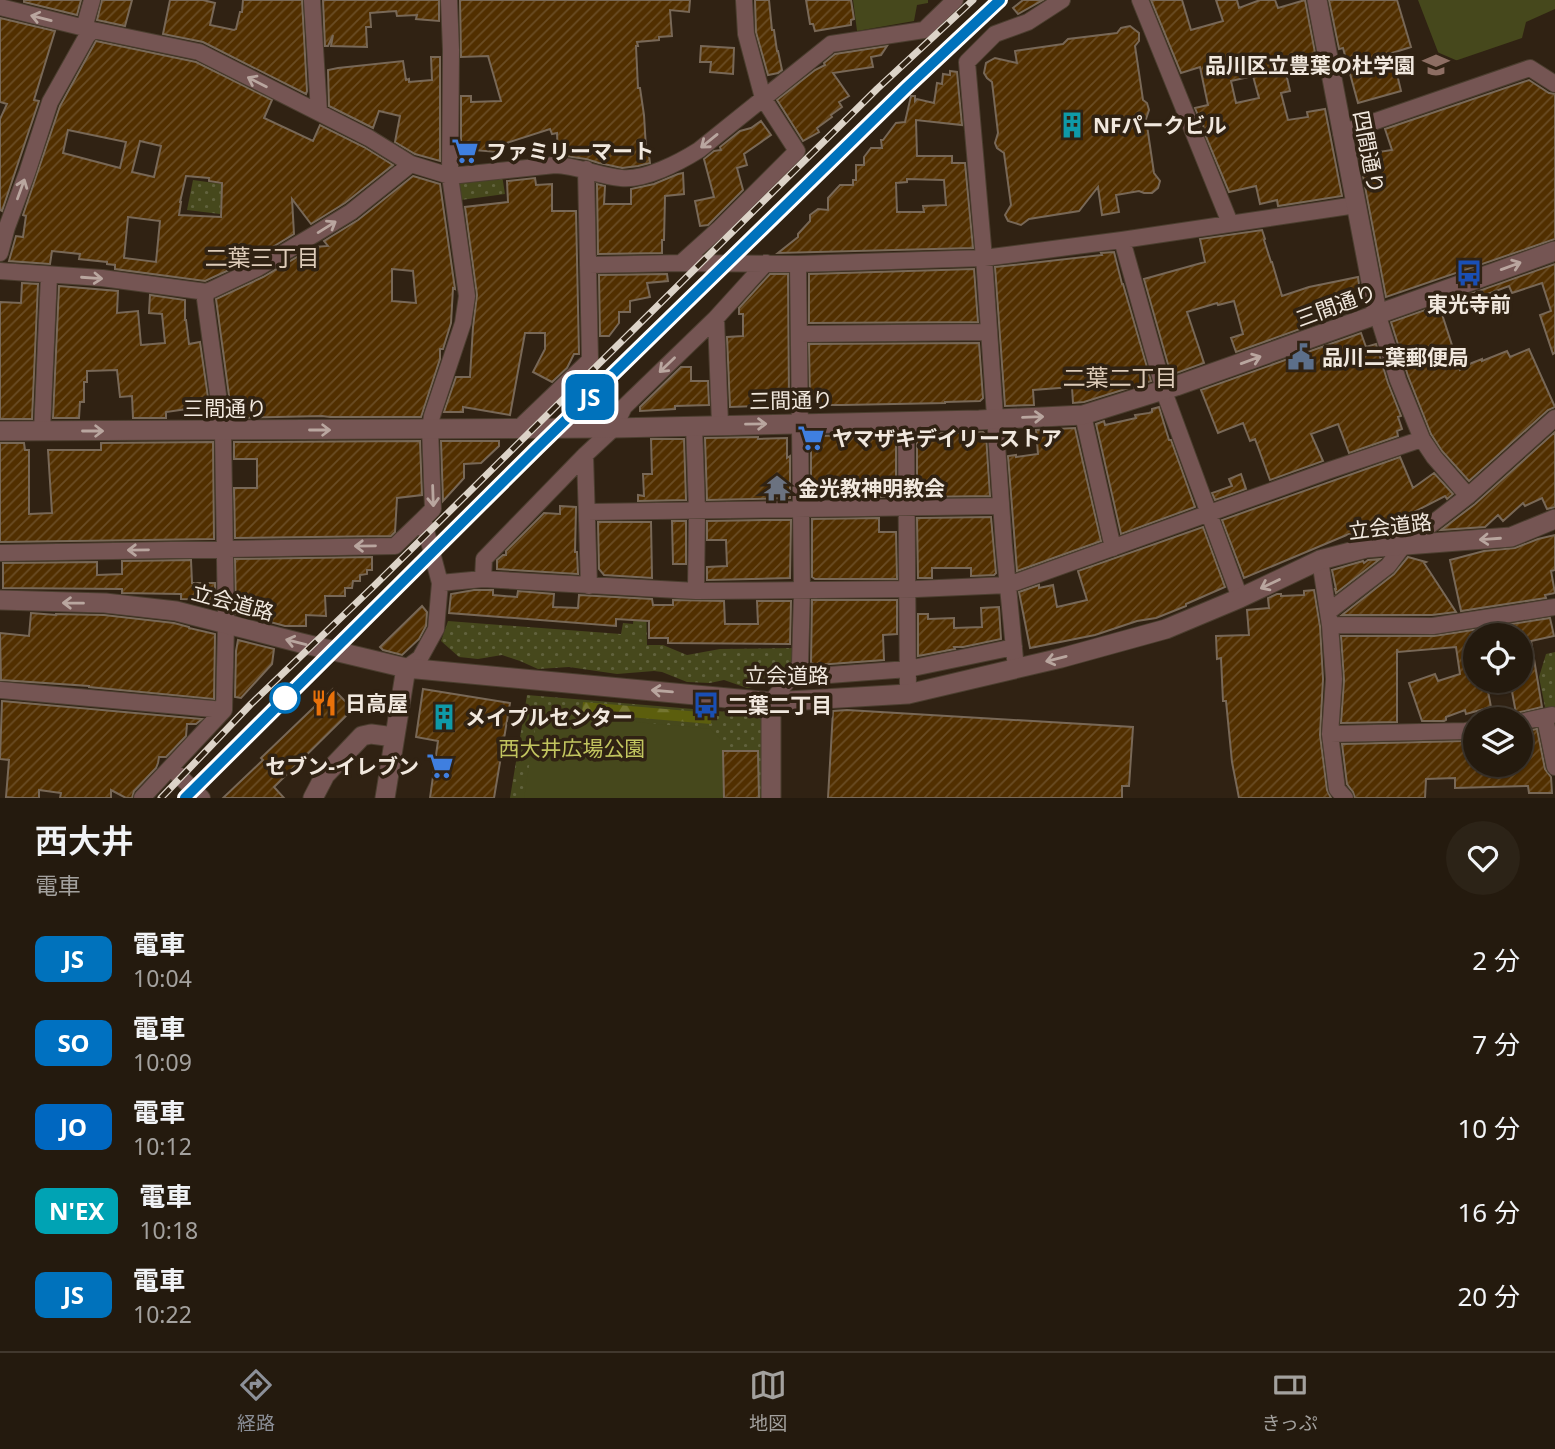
<!DOCTYPE html>
<html lang="ja">
<meta charset="utf-8">
<style>
body{margin:0;font-family:"Noto Sans","Noto Sans JP",sans-serif;background:#2c2317;color:#f1f3f6;height:100vh;display:flex;flex-direction:column;font-size:26px;white-space:nowrap}
*{box-sizing:border-box;margin:0}
p{font-size:23px;color:#a3a19e}
.icon{flex:none;width:38px;height:38px;fill:none;stroke:currentColor;stroke-width:2;stroke-linecap:round;stroke-linejoin:round}
.map{position:relative;height:798px;overflow:hidden}
.drawer{display:flex;flex-direction:column;background:#241a0e;flex:1}
.drawer>*{flex:none}
.badge{padding:0 14px;border-radius:10px;font-size:24px;line-height:46px}
.buttons{position:absolute;left:1463px;top:623px;display:grid;gap:14px}
.buttons a{display:grid;place-items:center;width:70px;height:70px;border-radius:50%;background:#241a0e;box-shadow:0 2px 5px #0004,0 0 0 2px #41382e;font-size:35px}
.map>.badge{position:absolute;translate:-50% -50%;box-shadow:0 0 0 4px #fff}
.round{display:grid;place-items:center;flex:none;width:74px;height:74px;border-radius:37px;background:#2c2317}
.headline{display:flex;align-items:center;justify-content:space-between;height:119px;padding:0 35px}
h1{font-size:33px;font-weight:600;line-height:52px}
ul{padding:0;list-style:none}
li{display:flex;align-items:center;gap:21px;height:84px;padding:0 35px}
li div{flex:1}
li b{display:block;font-size:26px}
li em{font-style:normal}
li .badge{min-width:77px;font-weight:700;text-align:center}
.dock{display:flex;justify-content:space-around;align-items:center;height:98px;border-top:2px solid #41382e;background:#241a0e;font-size:19px;color:#a3a19e}
.dock a{display:grid;justify-items:center;gap:4px}
.dock .current{color:#8c9099}
.map>svg:first-child{display:block}
</style>
<div class="map">
<svg width="1555" height="798" viewBox="0 0 1555 798">
<defs>
<pattern id="green-dots" width="8" height="8" patternUnits="userSpaceOnUse" patternTransform="scale(1.75)"><rect width="8" height="8" fill="#46481c"/><path d="M2 2h.1M6 6h.1" fill="none" stroke="#61623d" stroke-width="1.8" stroke-linecap="round"/></pattern>
<pattern id="forest-firs" width="22" height="20" patternUnits="userSpaceOnUse" patternTransform="scale(1.75)"><rect width="22" height="20" fill="#5c5e0d"/><path d="M5 1l3.5 6h-7zM16 11l3.5 6h-7z" fill="#747530"/></pattern>
<pattern id="building-hatch" width="6" height="6" patternUnits="userSpaceOnUse" patternTransform="scale(1.75)"><rect width="6" height="6" fill="#512f00"/><path d="M-1 1l2-2M0 6l6-6M5 7l2-2" fill="none" stroke="#6a4d25"/></pattern>
</defs>
<rect width="100%" height="100%" fill="#302213"/>
<path fill="url(#green-dots)" d="M502,175L505,194L461,200L458,180Z
M193,180L222,184L220,214L187,210Z
M635,603H646L647,645H663L687,655L720,649L795,648V658L775,685L755,684L752,687L747,688L724,680L710,683L687,682L662,672L654,671L617,674L569,667L538,669L520,661L502,655L478,659L459,657L441,641L448,621L621,634L623,623L633,624Z
M1555,652V708L1546,712L1539,677L1546,654Z
M527,695L765,715L764,798H510Z"/>
<path fill="url(#forest-firs)" d="M583,702L712,713L711,724L582,713Z"/>
<path fill="#46481c" d="M853,0H928V3L917,5L914,21L857,31Z
M1418,0H1555V9L1526,22L1522,38L1443,65Z
M541,713L711,729L720,739V798H524L537,717Z"/>
<path fill="url(#building-hatch)" stroke="#786857" stroke-width="2" fill-rule="evenodd" d="M24,0H81L77,15L24,2Z
M102,0H132L125,26L97,20Z
M170,0H203L215,3L210,25L234,30L236,29L240,12H242L243,0H302L307,91L306,94L203,42L163,34Z
M323,0H439V21L416,19L417,15L397,16L396,11L370,13L371,27H366L367,47L331,46L333,35L328,46H325Z
M460,0H690L689,12L670,10L672,36L659,37V40L637,42L638,46H636L638,88H640L644,115L646,148H648L650,163L638,166L622,168L599,163L586,159L558,155L557,133L552,134L550,129L497,146V152L474,150L472,163L461,161V96H471V102L501,101L488,56L461,57Z
M755,0H769L772,30H774L777,51H778L782,70L778,73L768,75L756,32Z
M806,0H851L854,19L851,20V25L815,31L813,24H810Z
M1023,0H1043L1018,14L1013,8Z
M1151,0H1182L1191,30L1223,21L1216,0H1237L1239,8L1260,0H1275L1278,8L1305,0L1317,63L1285,69L1290,91L1281,93L1288,120L1308,117L1307,112L1325,109L1342,196L1278,206L1277,200L1260,204L1256,186L1229,192L1204,132L1203,123H1201L1195,108L1208,105L1200,67L1181,73ZM1253,76L1259,98L1236,103L1231,81Z
M1329,0H1397L1411,47L1392,53L1401,91L1358,103L1343,48L1339,49Z
M0,18L55,31L34,100L39,101L2,211L0,210V119L7,104L0,102Z
M1130,26L1139,33V41L1135,46L1143,100L1147,103L1149,110L1146,119L1154,173L1160,181L1158,188L1152,193H1144L1139,191L1116,195L1119,212L1102,215L1098,187L1079,211L1029,219L1021,225L1008,221L1005,215L1011,205L1004,153L997,148L995,143L998,133L992,82L987,78L984,73L986,63L995,58L1017,63L1015,51L1063,44L1068,39L1117,33L1121,28Z
M96,41L196,62L272,100L264,118L313,141L320,125L364,147L393,165L345,203L311,224L292,199L294,234L253,259L205,281L115,269V265L107,264V262L79,259L80,254L52,251L50,264L9,261L16,236L23,237L26,216L23,215L60,106ZM68,130L126,142L120,168L63,153ZM140,141L161,146L154,177L132,172ZM186,176L209,178V181L222,183L221,217L179,215L181,202H180ZM128,217L160,221L156,262L124,258Z
M701,46L734,48L733,74L710,72L711,62H700Z
M887,46L881,55L871,57L873,67L833,73L849,96L839,102L842,107L831,115L832,117L817,128L819,132L803,141L777,100L815,70L825,65L824,63L835,54Z
M431,57H440V161L415,154L395,142L400,116L379,111L373,128L329,106L328,70L338,68L403,61L406,80L409,79V82L432,80Z
M950,71L957,72L962,125L916,120L917,156H952V163H965L973,248L778,253L798,237V234L810,221V215L818,209L828,210V198L840,185H853V180H856V165H864V157L871,148H882L881,140H883L896,123L905,122L911,96H915V101L917,99L934,103L937,83L942,84L943,74L950,75ZM907,179L944,180L946,205L923,206L924,212H897L896,183L907,182Z
M1529,80L1549,93L1555,94V239L1386,297L1359,155L1392,150L1385,129Z
M761,121L771,135L744,154L747,165L737,168L743,190L708,225L700,226L695,201L714,197L704,159L714,151L721,150L720,147L740,131L751,128Z
M683,173L684,194L665,196L664,240H662V253L598,254L597,184L605,186L604,204H631V189L654,184L678,174Z
M413,176L440,184L455,289L453,288L451,323L443,349H440V359L421,417H330L322,416L232,418L216,299L263,277L314,247L328,246L324,241L358,220ZM392,269L413,271L416,303L392,301Z
M535,178L536,185L552,184V211H576L579,354H574L567,368L552,382L533,372L545,349V333H525L510,415L463,407V412H444L456,377H470L473,327L477,295L465,207L508,202L507,181Z
M1262,230L1265,239L1264,240L1271,262H1272L1282,296L1309,287L1358,277L1360,292L1355,293L1357,304L1348,306L1349,311L1326,316L1328,319L1236,352L1231,338L1243,334L1234,301L1218,305L1217,303L1187,312L1204,363L1171,375L1144,279L1205,262L1200,239Z
M1114,252L1122,284H1123L1151,381L1084,402L1073,403L1072,387L1033,390L1034,405L1005,406L995,267L1102,255L1101,253Z
M1555,264V353L1553,354L1540,315L1551,311L1542,283L1512,293L1509,286L1441,311L1460,370L1467,365L1482,359V361L1507,351L1510,357L1529,349L1555,407L1548,410L1469,481L1442,451L1431,434L1408,376L1391,322Z
M974,269L978,322L809,323V274Z
M667,274L668,281L647,283L650,297L630,301V312H619V323L609,336H600L599,275Z
M770,274H788L789,401L786,405L730,407L727,337L743,336V314H739V308Z
M22,283L38,284L32,419H0V302L21,303Z
M59,286L118,291L117,313L138,311L141,345L165,343L162,314L149,313L150,295L185,300V320H186L189,344L200,342L211,418H188L187,409L166,412V418H133L132,396L120,397L117,370L87,371V382H84V402H80L79,418H53Z
M1361,333L1366,347L1376,344L1388,383L1401,416L1398,417L1402,429L1397,431L1398,436L1349,453L1338,424L1311,434L1323,461L1270,480L1255,439L1250,441L1243,423L1218,433L1201,390Z
M979,343L983,398L980,401L945,402V403L842,405H813L810,402L809,344Z
M681,367H691V381H708L709,405L675,406V409L640,411V407Z
M1159,407L1169,440H1171L1195,507L1121,534L1096,424L1104,421L1105,425L1136,418L1135,415L1149,413L1152,412V409Z
M1075,428L1101,541L1017,571L1008,456L1016,455V457L1038,454L1036,430Z
M983,432L986,435L990,496L917,497V434Z
M1555,432V507L1547,509L1542,498L1525,506L1523,503L1503,521L1498,515L1485,527L1441,530L1475,504Z
M876,435H896V497H868V495L811,497V436Z
M758,437V439L787,438V458L790,456V498L707,500L705,438Z
M651,439H684L686,500L638,501V495L644,496L643,474H652Z
M420,441L422,495L397,498L395,532L391,536L235,538L234,488H257V459H234V442Z
M441,441H499V446L481,463L464,464V478L443,501Z
M213,442L214,539L0,542V443H24L25,450H29V514L52,513L48,450H101V443Z
M1400,457L1413,488L1434,473L1453,494L1447,499L1445,496L1414,512L1350,535L1349,534L1244,578L1222,520Z
M1241,474L1246,489L1215,500L1212,493L1232,486L1229,479Z
M560,506L576,507L575,552H577L578,574L497,569V560L503,555H506V551L544,513L560,514Z
M991,517L996,573L994,575L971,576V568H932V578H918L917,518Z
M879,518V532H896L897,579H815L812,577V519Z
M764,520H791L790,578L707,580V567L727,566L726,540H707V521Z
M672,521H686V564H673Z
M598,522H651L652,578L604,575L599,569Z
M1203,527L1225,587L1186,604V606L1156,618L1137,621L1095,635L1030,648L1019,592L1039,585V588L1053,585L1057,607L1087,600L1078,571Z
M1555,535V570L1551,571L1555,593L1545,595L1546,598L1461,611L1450,560L1484,551L1515,548L1538,539Z
M372,557V570H367V574L360,575V581H353L352,588H345V596H325L326,616L306,615V626H285L259,619V614H236L235,559Z
M1408,557L1426,562L1424,563L1456,612L1432,615H1342L1394,574Z
M1380,559L1336,593L1335,589H1336L1332,570L1363,561L1364,563L1368,560Z
M191,560L192,583H215V600L181,599V594L122,593V589L3,588V563L97,562V575L122,574V561Z
M474,590H493V595L517,597L518,591L554,594L553,607L578,608L579,595L652,599L653,605H673V600L724,601L725,624H758L757,601H791L790,644L668,643V638H649V621L616,619V626L449,613L451,594Z
M1314,590L1320,626L1323,679L1320,735L1327,790L1331,798H1239L1232,762L1226,701H1223L1221,658L1217,659L1216,636L1249,635L1247,610L1269,608L1268,598L1277,594H1281V596L1304,595V591Z
M812,600H897V634L883,635L884,660L817,665L811,663Z
M422,606L427,612L426,626L419,639L402,655L383,650L380,647Z
M999,607L1001,639L963,647H954L955,649L918,656V614H928V619L954,618V628L982,627L981,608Z
M31,613L56,615V614L104,615L174,623L189,627V628L215,634L214,699L89,687V686L1,680L0,633L29,636Z
M1550,618L1554,636L1531,641L1542,707L1516,713L1510,681H1521V635H1517L1516,629L1471,635L1475,642V681H1486L1491,707L1466,714L1465,710L1446,717V720L1444,721H1422L1409,683L1435,674L1438,681L1460,674L1456,647L1398,652L1397,649V722L1341,723L1344,680L1341,636H1434Z
M238,640L274,649L272,664L241,698L235,697L236,651Z
M333,689L353,709L274,787L284,798H223L263,760L261,758Z
M423,689L510,703L494,798H430L438,741L416,737Z
M2,701L202,719L196,724H187L186,736L166,757H159L158,763L156,768L134,791L132,798H126L111,790V798H60L61,793L39,790V798H15L6,797L9,760L0,759Z
M847,710L1133,727L1129,786H1122V798H828L833,711Z
M1537,729L1545,769L1551,777L1552,793H1529L1528,786L1455,788V778L1426,779L1425,798H1355L1353,792L1347,784L1342,744L1465,741L1475,740V766L1521,765V732Z
M723,751H758L759,798H724Z"/>
<g fill="none" stroke-linecap="round" stroke-linejoin="round">
<g stroke="#4b3e2f" stroke-width="18">
<path id="minor" d="M312,0L319,112
M1140,0L1230,223
M0,7L93,30L199,52L369,138L411,164L450,176L555,165C578,166 599,176 621,178C644,181 680,162 699,150L831,44L924,30L955,0
M84,28L92,0
M1341,133L1530,68L1555,84
M1122,240L1166,397L1240,598
M0,253L7,227L27,173L50,102L87,36L93,30
M681,263L720,228L797,151L763,98L746,34L744,0
M589,265L681,263L798,264L984,258L1122,240L1356,205
M0,271L102,278L207,292L258,268L315,234L351,212L411,164
M1377,313L1398,380L1422,439L1434,457L1468,496
M800,334L988,332
M1083,415L1113,548
M906,421L908,694
M720,424L716,318L766,263
M694,425L697,510L696,591
M519,428L590,360L586,169
M42,431L49,276
M585,455L589,586
M587,512L1001,506
M0,553L395,546L423,519
M1320,560L1330,625L1334,679L1330,734L1337,789L1345,798
M483,579L696,591L916,589L1008,585L1330,470L1422,439
M440,583L483,579L484,559L585,455L614,428L624,407L716,318
M1328,612L1388,566L1403,546L1468,496L1555,418
M1330,625L1433,626L1555,607
M406,668L420,658L436,629L440,583L423,519L433,509L430,428L432,416L463,323L467,296L450,176L451,50L449,0
M1016,669L1004,546L984,258L967,62L995,34L1028,22L1062,0
M796,670L816,676L908,669L1014,647
M0,690L224,710
M771,702L800,665L802,590L798,264
M1545,718L1555,767
M1521,722L1552,715
M1330,734L1465,731L1475,729
M171,768L202,798
M142,798L224,710L226,624L223,431L205,299L207,292"/>
</g>
<g stroke="#4b3e2f" stroke-width="21">
<path id="tertiary" d="M1317,0L1377,313
M0,431L614,428L979,420L1083,415L1176,386L1555,251
M0,600L105,603L176,611L301,643L406,668L771,702L908,694L1061,658L1166,629L1240,598L1320,560L1366,548L1511,537L1555,519
M771,702V798
M313,798L325,775L362,736L371,734L394,737
M385,798L406,668"/>
</g>
<use href="#minor" stroke="#755553" stroke-width="16"/>
<use href="#tertiary" stroke="#755553" stroke-width="19"/>
<g stroke="#dcd3c8" stroke-width="7">
<path id="rail" d="M161,798L251,704L375,585L877,89L973,0
M185,798L522,462L907,87L1000,0"/>
</g>
<use href="#rail" stroke="#302213" stroke-width="4.5" stroke-dasharray="13" stroke-linecap="butt"/>
</g>
<defs><path id="oneway-shaft" d="M-6 0H5M1.5-3L5.5 0L1.5 3" fill="none" stroke-width="1.6" stroke-linecap="round" stroke-linejoin="round" transform="scale(1.75)"/></defs>
<g stroke="#b9a69f">
<use href="#oneway-shaft" transform="translate(41 18) rotate(-166)"/>
<use href="#oneway-shaft" transform="translate(257 82) rotate(-153)"/>
<use href="#oneway-shaft" transform="translate(709 141) rotate(141)"/>
<use href="#oneway-shaft" transform="translate(21 189) rotate(-70)"/>
<use href="#oneway-shaft" transform="translate(327 227) rotate(-32)"/>
<use href="#oneway-shaft" transform="translate(1511 266) rotate(-20)"/>
<use href="#oneway-shaft" transform="translate(92 278) rotate(4)"/>
<use href="#oneway-shaft" transform="translate(1251 360) rotate(-20)"/>
<use href="#oneway-shaft" transform="translate(667 365) rotate(136)"/>
<use href="#oneway-shaft" transform="translate(1033 417) rotate(-2)"/>
<use href="#oneway-shaft" transform="translate(756 424) rotate(-1)"/>
<use href="#oneway-shaft" transform="translate(320 430)"/>
<use href="#oneway-shaft" transform="translate(93 431)"/>
<use href="#oneway-shaft" transform="translate(433 496) rotate(88)"/>
<use href="#oneway-shaft" transform="translate(1490 539) rotate(176)"/>
<use href="#oneway-shaft" transform="translate(365 546) rotate(179)"/>
<use href="#oneway-shaft" transform="translate(138 550) rotate(179)"/>
<use href="#oneway-shaft" transform="translate(1270 584) rotate(154)"/>
<use href="#oneway-shaft" transform="translate(73 603) rotate(-179)"/>
<use href="#oneway-shaft" transform="translate(296 642) rotate(-166)"/>
<use href="#oneway-shaft" transform="translate(1056 659) rotate(166)"/>
<use href="#oneway-shaft" transform="translate(662 691) rotate(-175)"/>
</g>
<g fill="none" stroke-linecap="round" stroke-linejoin="round">
<g stroke="#fff" stroke-width="16">
<path id="line" d="M185,798L537,448L907,87L1000,0"/>
</g>
<use href="#line" stroke="#0072bc" stroke-width="10"/>
</g>
<defs>
<g id="school-bare" transform="scale(2.1)"><path d="M0-5L7-2L0 1L-7-2ZM-4 1L0 2.5L4 1V4Q0 6-4 4Z" fill="#8d6e63" stroke="#302213" stroke-width="2.5" paint-order="stroke"/></g>
<g id="building-bare" transform="scale(2.1)"><path d="M-4-6H4V6H1V3H-1V6H-4ZM-2.5-4.3h1.7v1.8h-1.7ZM.8-4.3h1.7v1.8H.8ZM-2.5-1h1.7V.8h-1.7ZM.8-1h1.7V.8H.8Z" fill="#0f9aa8" stroke="#302213" stroke-width="2.5" paint-order="stroke"/></g>
<g id="supermarket-bare" transform="scale(2.1)"><path d="M-6-5.5h2.5l.6 2H6L4.5 2H-2.5L-4.4-4H-6ZM-1.5 3.2a1.3 1.3 0 1 0 .1 0ZM3 3.2a1.3 1.3 0 1 0 .1 0Z" fill="#3f7fe0" stroke="#302213" stroke-width="2.5" paint-order="stroke"/></g>
<g id="bus-bare" transform="scale(2.1)"><path d="M-5-6H5V4H4V6H2V4H-2V6H-4V4H-5ZM-3.5-4V0h7V-4ZM-3.5 1.2v1.5H-2V1.2ZM2 1.2v1.5H3.5V1.2Z" fill="#1a4fb4" stroke="#302213" stroke-width="2.5" paint-order="stroke"/></g>
<g id="civic-bare" transform="scale(2.1)"><path d="M-.6-6.5H3V-4.5H.6V-3L4-1V1h2V6H-6V1h2V-1L-.6-3ZM-1.2 2.5V6h2.4V2.5Z" fill="#5c6f8a" stroke="#302213" stroke-width="2.5" paint-order="stroke"/></g>
<g id="temple-bare" transform="scale(2.1)"><path d="M0-6L5-2H3V0L6.5 2.5H4V6H1.5V3h-3V6H-4V2.5H-6.5L-3 0V-2H-5Z" fill="#6b7280" stroke="#302213" stroke-width="2.5" paint-order="stroke"/></g>
<g id="restaurant-bare" transform="scale(2.1)"><path d="M-5-6h1v4h1v-4h1v4h1v-4h1v5L-1.5 .5V6h-2V.5L-5-1ZM5-6V6H3V1.5H1.5Q1.5-4 5-6Z" fill="#e8710a" stroke="#302213" stroke-width="2.5" paint-order="stroke"/></g>
</defs>
<g fill-rule="evenodd">
<use href="#school-bare" x="1436" y="65"/>
<use href="#building-bare" x="1072" y="125"/>
<use href="#supermarket-bare" x="465" y="151"/>
<use href="#bus-bare" x="1469" y="273"/>
<use href="#civic-bare" x="1301" y="357"/>
<use href="#supermarket-bare" x="811" y="438"/>
<use href="#temple-bare" x="777" y="488"/>
<use href="#restaurant-bare" x="324" y="703"/>
<use href="#bus-bare" x="706" y="705"/>
<use href="#building-bare" x="444" y="717"/>
<use href="#supermarket-bare" x="440" y="766"/>
</g>
<circle fill="#fff" stroke="#0072bc" stroke-width="3.5" cx="285" cy="698" r="14"/>
<g text-anchor="middle" dominant-baseline="central" stroke-width="7" stroke-linejoin="round" paint-order="stroke">
<g font-size="21" font-weight="bold" fill="#f1e8de" stroke="#302213" text-anchor="start">
<text x="1415" y="65" text-anchor="end">品川区立豊葉の杜学園</text>
<text x="1093" y="125">NFパークビル</text>
<text x="486" y="151">ファミリーマート</text>
<text x="1469" y="304" text-anchor="middle">東光寺前</text>
<text x="1322" y="357">品川二葉郵便局</text>
<text x="832" y="438">ヤマザキデイリーストア</text>
<text x="798" y="488">金光教神明教会</text>
<text x="345" y="703">日高屋</text>
<text x="727" y="705">二葉二丁目</text>
<text x="465" y="717">メイプルセンター</text>
<text x="419" y="766" text-anchor="end">セブン-イレブン</text>
</g>
<g font-size="21" fill="#f1e8de" stroke="#302213">
<text transform="translate(1369 152) rotate(79)">四間通り</text>
<text transform="translate(1336 305) rotate(-20)">三間通り</text>
<text transform="translate(791 400) rotate(-1)">三間通り</text>
<text x="225" y="408">三間通り</text>
<text transform="translate(1390 526) rotate(-7)">立会道路</text>
<text transform="translate(233 602) rotate(15)">立会道路</text>
<text x="787" y="675">立会道路</text>
</g>
<g font-size="21" fill="#c2c55f" stroke="#302213">
<text x="572" y="748">西大井広場公園</text>
</g>
<g font-size="23" fill="#deccb9" stroke="#302213">
<text x="262" y="257">二葉三丁目</text>
<text x="1120" y="377">二葉二丁目</text>
</g>
</g>
</svg>
<div class="buttons">
<a><svg class="icon" aria-label="locate" viewBox="0 0 24 24"><circle cx="12" cy="12" r="6"/><path d="M12 2v4M12 18v4M2 12h4M18 12h4"/></svg></a>
<a><svg class="icon" aria-label="layers" viewBox="0 0 24 24"><path d="M12 4l9 5-9 5-9-5zM3 14l9 5 9-5"/></svg></a>
</div>
<b class="badge" style="left:590px;top:397px;background:#0072bc;color:#fff">JS</b>
</div>
<section class="drawer">
<div class="headline"><div><h1>西大井</h1><p>電車</p></div><a class="round"><svg class="icon" aria-label="heart" viewBox="0 0 24 24"><path d="M12 20l-8-8c-3-5 5-10 8-4 3-6 11-1 8 4z"/></svg></a></div>
<ul>
<li><span class="badge" style="background:#0072bc;color:#fff">JS</span><div><b>電車</b><p>10:04</p></div><em>2 分</em></li>
<li><span class="badge" style="background:#0071c1;color:#fff">SO</span><div><b>電車</b><p>10:09</p></div><em>7 分</em></li>
<li><span class="badge" style="background:#0067c0;color:#fff">JO</span><div><b>電車</b><p>10:12</p></div><em>10 分</em></li>
<li><span class="badge" style="background:#00a3b4;color:#fff">N'EX</span><div><b>電車</b><p>10:18</p></div><em>16 分</em></li>
<li><span class="badge" style="background:#0072bc;color:#fff">JS</span><div><b>電車</b><p>10:22</p></div><em>20 分</em></li>
</ul>
</section>
<nav class="dock">
<a class="current"><svg class="icon" aria-label="directions" viewBox="0 0 24 24"><path d="M12 3l9 9-9 9-9-9zM9 14v-3h6M13 9l2 2-2 2"/></svg>経路</a>
<a><svg class="icon" aria-label="map" viewBox="0 0 24 24"><path d="M3 6l6-2 6 2 6-2v14l-6 2-6-2-6 2zM9 4v14M15 6v14"/></svg>地図</a>
<a><svg class="icon" aria-label="tickets" viewBox="0 0 24 24"><path d="M3 7h18v10H3zM15 7v10"/></svg>きっぷ</a>
</nav>
